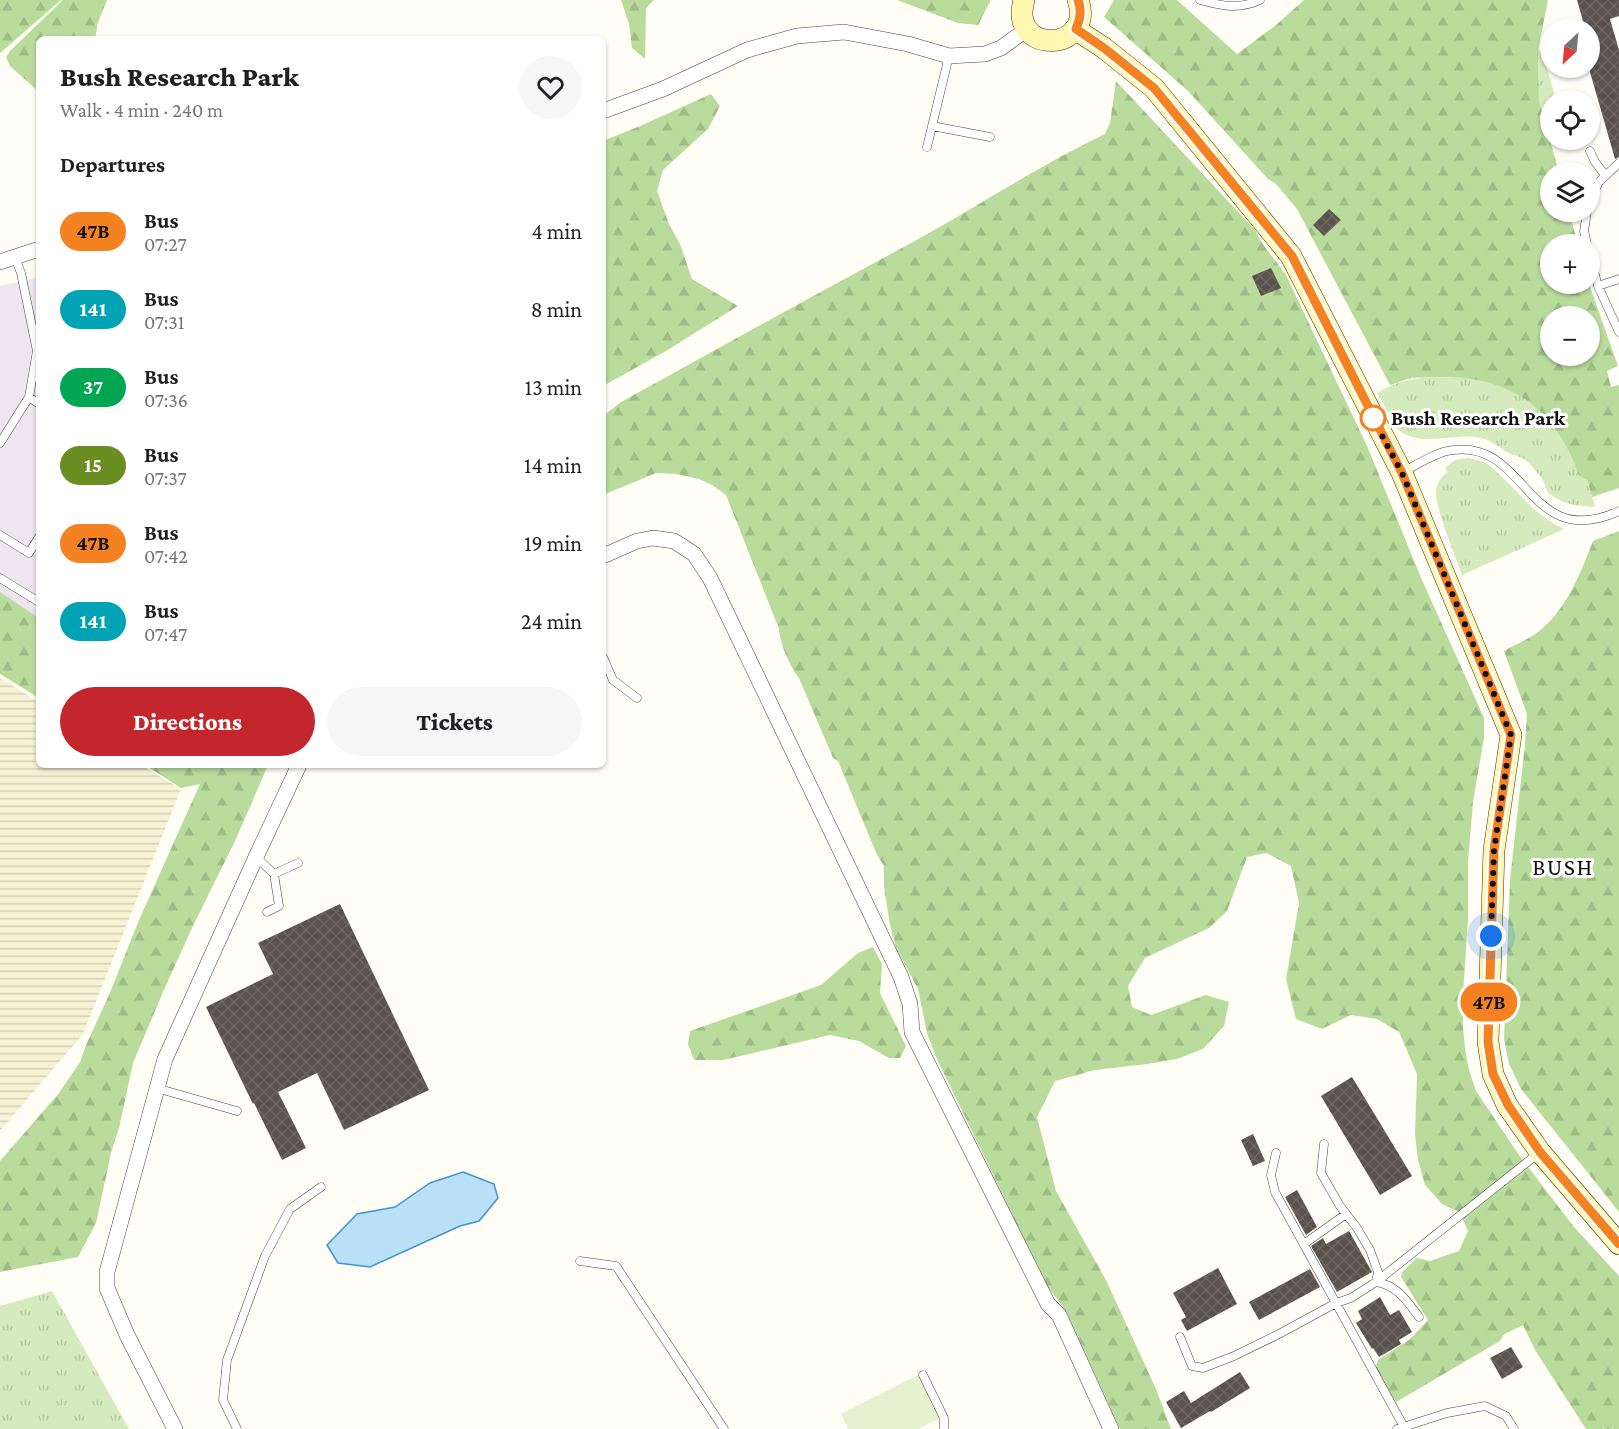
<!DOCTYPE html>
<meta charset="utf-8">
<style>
body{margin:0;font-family:"Crimson Pro",serif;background:#f6f6f6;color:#202124;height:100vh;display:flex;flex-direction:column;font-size:22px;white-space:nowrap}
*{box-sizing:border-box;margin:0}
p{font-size:20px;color:#757577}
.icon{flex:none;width:33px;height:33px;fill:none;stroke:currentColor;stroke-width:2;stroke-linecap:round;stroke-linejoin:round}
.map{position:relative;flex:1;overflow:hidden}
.drawer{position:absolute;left:36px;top:36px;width:570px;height:732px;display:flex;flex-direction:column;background:#fff;border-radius:9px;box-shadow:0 2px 4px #0004}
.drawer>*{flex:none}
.badge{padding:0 12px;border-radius:20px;font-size:21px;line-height:39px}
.needle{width:39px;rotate:206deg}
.buttons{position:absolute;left:1540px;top:18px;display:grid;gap:12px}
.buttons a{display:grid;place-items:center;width:60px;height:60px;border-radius:50%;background:#fff;box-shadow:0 2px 4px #0004;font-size:30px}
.you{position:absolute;width:30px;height:30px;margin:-15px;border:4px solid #fff;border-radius:50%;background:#1a73e8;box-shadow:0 0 0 9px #1a73e833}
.map>.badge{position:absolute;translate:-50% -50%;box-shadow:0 0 0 3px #fff}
h2{padding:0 24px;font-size:22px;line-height:54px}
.round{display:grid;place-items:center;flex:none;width:63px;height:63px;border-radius:32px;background:#f6f6f6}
.headline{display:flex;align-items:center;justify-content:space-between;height:102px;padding:0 24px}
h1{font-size:28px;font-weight:800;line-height:45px}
.action{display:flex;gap:12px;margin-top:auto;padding:12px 24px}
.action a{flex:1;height:69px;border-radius:36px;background:#c4262e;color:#fff;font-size:24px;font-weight:800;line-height:69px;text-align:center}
.action a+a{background:#f6f6f6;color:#202124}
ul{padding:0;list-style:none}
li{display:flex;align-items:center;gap:18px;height:78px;padding:0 24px}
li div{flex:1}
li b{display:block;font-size:22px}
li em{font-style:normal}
li .badge{min-width:66px;font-weight:700;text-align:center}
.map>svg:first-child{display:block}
</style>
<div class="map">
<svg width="1619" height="1429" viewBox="0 0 1619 1429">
<defs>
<pattern id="farmland-rules" width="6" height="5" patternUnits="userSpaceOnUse" patternTransform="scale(1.5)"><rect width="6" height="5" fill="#f6f3d4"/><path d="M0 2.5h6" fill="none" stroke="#d2cfb5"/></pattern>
<pattern id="grass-tufts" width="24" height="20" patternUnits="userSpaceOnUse" patternTransform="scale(1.5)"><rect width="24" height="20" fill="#d5ebbd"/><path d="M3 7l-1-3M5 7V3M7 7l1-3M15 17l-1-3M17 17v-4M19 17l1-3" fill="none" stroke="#b6c8a1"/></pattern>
<pattern id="forest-firs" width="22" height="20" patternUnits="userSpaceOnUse" patternTransform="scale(1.5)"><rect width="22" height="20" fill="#b9dc9c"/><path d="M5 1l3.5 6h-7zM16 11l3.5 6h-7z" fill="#9ebc85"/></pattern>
<pattern id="building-cross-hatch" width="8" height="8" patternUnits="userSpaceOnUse" patternTransform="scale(1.5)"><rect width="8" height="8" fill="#5a524d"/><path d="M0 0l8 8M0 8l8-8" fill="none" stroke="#6d6662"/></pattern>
</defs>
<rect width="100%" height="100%" fill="#fffdf5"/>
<path fill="#eee6ef" d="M39,277V618L0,592V286Z"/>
<path fill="url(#farmland-rules)" d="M0,678L39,702V765H141L181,789L83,1034L0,1131Z"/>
<path fill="url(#grass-tufts)" d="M1538,50L1542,51L1556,100H1551V122L1545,124L1539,101Z
M1455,377C1471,378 1487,380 1502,386C1526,396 1551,418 1564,441C1571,451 1575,464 1579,476L1587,480L1595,507C1580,506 1564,505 1551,495C1545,491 1546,486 1543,480C1540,475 1529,463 1524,459C1521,457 1516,456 1511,454C1502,450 1494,442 1484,439C1454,430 1420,451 1395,427L1398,425L1393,416L1390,415L1377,393C1406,376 1423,378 1455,377Z
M1469,458L1484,462L1490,466C1515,487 1533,515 1564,529L1462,575C1456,558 1434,505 1436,491C1437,483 1442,476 1448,472L1445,468L1455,460Z
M52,1291L129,1429H0V1306Z"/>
<path fill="url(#forest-firs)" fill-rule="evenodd" d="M0,0H61L0,53Z
M63,0H107L98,22L95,39H39V92L10,66L6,57L11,50Z
M621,0H654L646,8L645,59L632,48L629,24Z
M897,0H990V2L978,25L958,23Z
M1114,0H1177L1237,54L1276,25L1304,0H1548L1538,50L1539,101L1559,172H1551V212H1569L1578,244H1551V284H1589L1618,366L1607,371L1611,387L1619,385V488L1592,497L1587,480L1579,476C1557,410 1510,375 1440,377C1431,378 1421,377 1412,378C1405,379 1398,383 1390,385L1297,209L1276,184L1268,179L1188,91L1104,17ZM1551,316H1590V356H1551Z
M1116,81L1255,230L1262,243L1286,275L1367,446L1422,580L1484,718V738L1473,802L1468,862V919L1463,995V1027L1465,1049L1469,1070L1476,1091L1519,1155L1574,1227L1619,1276V1429H1586L1535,1350L1523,1325L1503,1335L1500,1341L1396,1402L1384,1385L1375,1369L1378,1360L1409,1340L1428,1320L1401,1277L1402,1272L1417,1258L1430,1261L1459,1251L1468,1231L1459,1212L1442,1204L1425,1185L1418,1160L1415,1134L1417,1074L1399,1032L1377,1019L1351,1015L1322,1029L1296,1019L1286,979L1299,903L1291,866L1266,853L1247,857L1227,911L1209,928L1145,958L1128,986L1132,1007L1151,1015L1206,995L1229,1002L1224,1026L1203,1049L1177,1059L1147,1064L1095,1070L1055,1081L1037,1117L1056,1191L1106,1280L1156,1389L1171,1429H1120L1066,1311L1046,1284L936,1057L927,1033L918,989L896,948L890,925L884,887V866L877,855L838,761L833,758L799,678C790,667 780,644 779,629L726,495L712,485L699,479L676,474L656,473L603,495V416L621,402C680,370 738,337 797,305C838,282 880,260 922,237C983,203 1042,164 1105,134L1110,123Z
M711,94L720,106L708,129L663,170L657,191L669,224L680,244L692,279L738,306L666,351L603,386V141L640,126Z
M1619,531V1212L1521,1089L1509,1064L1504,1039L1510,880L1525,744L1527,714L1504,651C1514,645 1527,640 1537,633C1565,612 1581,573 1593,541Z
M0,592L39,618V698L0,674Z
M145,765H268L236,839L192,928L163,992L133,1063L119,1128L111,1153L96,1223L78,1257L0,1272V1161L59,1093L80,1062L86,1045L109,995L139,920L200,784L181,788Z
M873,947L882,964L880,993L906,1046L900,1058H889L859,1041L830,1035L723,1060H694L688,1044L690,1031L821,985L858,953Z"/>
<path fill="#e6f2cf" d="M918,1375L940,1418L918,1429H848L841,1414Z"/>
<path fill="#b9e0f7" stroke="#3f96cf" stroke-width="1.5" d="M463,1172L494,1184L498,1198L479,1221L460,1226L370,1267L338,1263L327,1245L357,1214L395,1207L430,1183Z"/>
<path fill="url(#building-cross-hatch)" d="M1577,0H1619V16L1610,19L1619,50V157L1615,159L1590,72V28H1585Z
M1329,209L1341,220L1324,236L1313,225Z
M1271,268L1281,288L1261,296L1252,276Z
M340,904L429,1090L344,1130L317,1073L278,1092L306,1148L282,1160L254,1103L253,1104L206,1007L273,974L258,943Z
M1352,1077L1412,1176L1380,1195L1321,1096Z
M1253,1134L1265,1161L1253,1166L1241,1140Z
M1297,1190L1317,1227L1306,1235L1285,1197Z
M1349,1231L1372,1272L1337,1292L1311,1246L1323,1238L1326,1244Z
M1218,1268L1237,1304L1187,1331L1181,1320L1186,1317L1173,1293Z
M1310,1269L1320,1287L1259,1320L1249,1302Z
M1380,1297L1390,1315L1399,1310L1412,1332L1399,1340L1401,1344L1379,1357L1373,1348L1372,1349L1356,1323L1362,1319L1358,1311Z
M1511,1347L1523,1367L1502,1379L1490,1358Z
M1240,1372L1250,1388L1211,1412L1210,1411L1181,1428L1166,1402L1184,1391L1191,1403Z"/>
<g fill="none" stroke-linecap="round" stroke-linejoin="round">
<g stroke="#444" stroke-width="9">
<path id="lane" d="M1200,0C1221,6 1239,10 1260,0
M932,126L990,137
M927,147L949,56
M1590,151L1595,162L1605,175
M1590,200L1599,182L1619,163
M1587,212L1584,231L1587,244
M1590,257L1598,286L1619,332
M1598,286L1619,279
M29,397L39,404
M0,443L29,397L37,351L21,273L15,257
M1403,472C1416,465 1438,451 1453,450C1528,440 1527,553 1619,511
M0,535L29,553L39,537
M0,578L39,602
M603,657L613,680L637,698
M256,857L274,874L279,906L267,912
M274,874L298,863
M156,1088L237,1111
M1276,1153L1271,1175L1275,1192L1404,1427
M1304,1244L1346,1214
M580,1261L616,1266L724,1429
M1376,1282L1540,1152
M1376,1282C1397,1285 1407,1301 1419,1317
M1180,1337L1192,1366L1203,1368L1234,1356L1279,1334L1336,1303L1351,1298L1376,1282L1378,1272L1370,1250L1357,1228L1340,1206L1321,1173L1324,1144
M923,1375L944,1418V1429
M237,1429L223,1400L227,1360L265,1256L290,1209L321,1187
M1397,1429L1447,1413L1485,1406L1506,1416L1514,1429"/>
</g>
<g stroke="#444" stroke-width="16">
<path id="street" d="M603,111L663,89L747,50L797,36L844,32L908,44L949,56L985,54L1001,48L1027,29
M0,262L39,249
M603,556L637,541L653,538L674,541L694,554L710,578L901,977L910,1004L912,1032L1048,1304L1059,1315L1111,1429
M175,1429L127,1335L107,1288V1272L165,1059L256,857L299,765"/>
</g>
<g stroke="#333" stroke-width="22">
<path id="secondary" d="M1024,0C1008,56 1096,52 1078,0
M1075,29L1104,48L1154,88L1291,256L1402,473L1511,735L1494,850L1488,1042L1493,1074L1507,1105L1540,1152L1619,1244"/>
</g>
<use href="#lane" stroke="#fff" stroke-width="8"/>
<use href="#street" stroke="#fff" stroke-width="15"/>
<use href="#secondary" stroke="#fff6b0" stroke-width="21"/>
</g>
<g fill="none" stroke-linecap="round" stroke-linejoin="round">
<g stroke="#fff" stroke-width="14">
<path id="line" d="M1078,0C1082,11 1080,19 1076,29L1104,48L1154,88L1292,256L1402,473L1511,735L1494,850L1488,1042L1493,1074L1508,1105L1540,1152L1619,1244"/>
</g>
<use href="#line" stroke="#f58220" stroke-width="9"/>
<path stroke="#111" stroke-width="6" stroke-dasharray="0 10.8" d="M1373,418L1370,413L1402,473L1511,735L1494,850L1491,936"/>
</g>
<circle fill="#fff" stroke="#f58220" stroke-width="3" cx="1373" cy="418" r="12"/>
<g text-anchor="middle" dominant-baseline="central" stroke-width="6" stroke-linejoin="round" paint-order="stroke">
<g font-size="21" font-weight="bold" fill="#111" stroke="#fff" text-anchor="start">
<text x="1391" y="418">Bush Research Park</text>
</g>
<g font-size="24" letter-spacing="1.5" fill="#111" stroke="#fff">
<text x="1563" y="866">BUSH</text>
</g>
</g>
</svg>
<div class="buttons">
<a><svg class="needle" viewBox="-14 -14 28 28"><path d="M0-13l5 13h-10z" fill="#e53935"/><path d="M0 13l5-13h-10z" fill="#757577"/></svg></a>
<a><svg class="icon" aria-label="locate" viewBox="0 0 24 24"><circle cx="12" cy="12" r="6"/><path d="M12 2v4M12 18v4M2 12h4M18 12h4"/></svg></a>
<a><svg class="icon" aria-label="layers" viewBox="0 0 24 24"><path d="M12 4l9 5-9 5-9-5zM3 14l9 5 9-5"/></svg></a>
<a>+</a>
<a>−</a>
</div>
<div class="you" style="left:1491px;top:936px"></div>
<b class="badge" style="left:1489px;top:1002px;background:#f58220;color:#111">47B</b>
<section class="drawer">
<div class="headline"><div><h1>Bush Research Park</h1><p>Walk · 4 min · 240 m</p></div><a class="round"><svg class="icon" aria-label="heart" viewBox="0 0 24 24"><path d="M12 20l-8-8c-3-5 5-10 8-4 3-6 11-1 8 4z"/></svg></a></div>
<h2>Departures</h2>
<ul>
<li><span class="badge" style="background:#f58220;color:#111">47B</span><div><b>Bus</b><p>07:27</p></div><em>4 min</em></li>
<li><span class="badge" style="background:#00a3b4;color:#fff">141</span><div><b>Bus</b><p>07:31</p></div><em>8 min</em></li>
<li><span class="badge" style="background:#00a651;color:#fff">37</span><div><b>Bus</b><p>07:36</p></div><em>13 min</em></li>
<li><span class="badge" style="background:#6b8e23;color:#fff">15</span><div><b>Bus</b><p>07:37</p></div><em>14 min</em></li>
<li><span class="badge" style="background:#f58220;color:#111">47B</span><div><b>Bus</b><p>07:42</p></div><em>19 min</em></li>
<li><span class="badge" style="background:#00a3b4;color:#fff">141</span><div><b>Bus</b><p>07:47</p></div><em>24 min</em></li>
</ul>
<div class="action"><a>Directions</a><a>Tickets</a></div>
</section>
</div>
